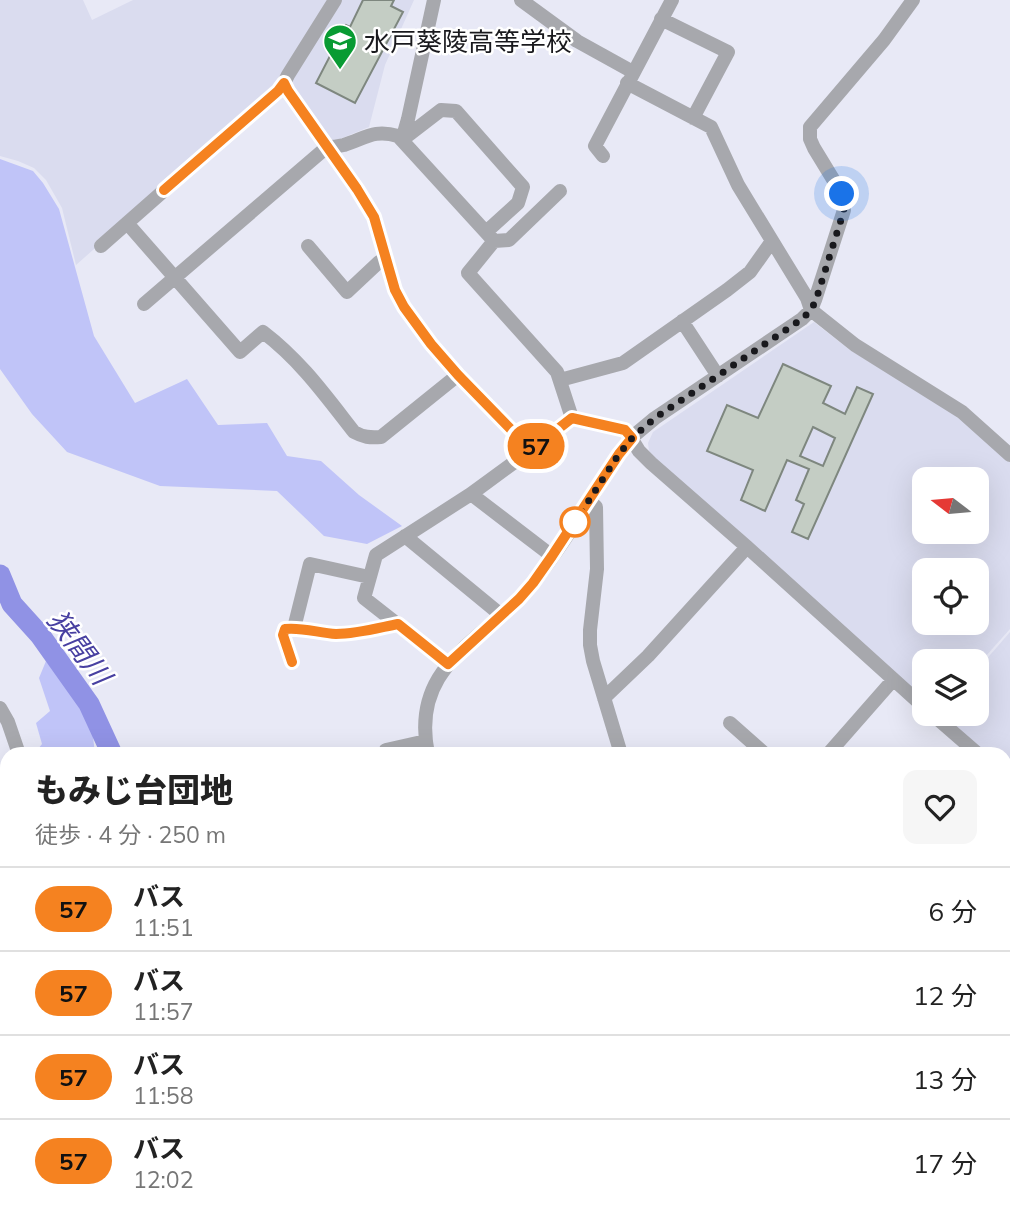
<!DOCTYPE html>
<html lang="ja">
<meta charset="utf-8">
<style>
body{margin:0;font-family:Mulish,"Noto Sans JP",sans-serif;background:#f6f6f6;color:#222;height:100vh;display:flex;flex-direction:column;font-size:26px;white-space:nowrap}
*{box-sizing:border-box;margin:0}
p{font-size:23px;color:#767676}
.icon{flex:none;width:38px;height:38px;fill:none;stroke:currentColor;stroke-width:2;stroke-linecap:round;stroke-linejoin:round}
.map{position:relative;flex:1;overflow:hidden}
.drawer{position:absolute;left:0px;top:747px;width:1012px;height:471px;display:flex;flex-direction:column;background:#fff;border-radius:21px 21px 0 0;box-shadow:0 7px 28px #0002}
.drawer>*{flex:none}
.badge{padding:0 14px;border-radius:23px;font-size:24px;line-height:46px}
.needle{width:46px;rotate:286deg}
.tools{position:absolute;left:912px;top:467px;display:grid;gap:14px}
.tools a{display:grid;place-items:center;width:77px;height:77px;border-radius:14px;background:#fff;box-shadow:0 7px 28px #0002;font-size:35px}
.you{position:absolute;width:35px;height:35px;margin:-18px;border:5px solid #fff;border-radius:50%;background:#1a73e8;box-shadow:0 0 0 10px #1a73e833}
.map>.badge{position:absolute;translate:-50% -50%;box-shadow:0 0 0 4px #fff}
.round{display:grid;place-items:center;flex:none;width:74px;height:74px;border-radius:14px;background:#f6f6f6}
.head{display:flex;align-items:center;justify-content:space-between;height:119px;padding:0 35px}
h1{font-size:33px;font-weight:800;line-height:52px}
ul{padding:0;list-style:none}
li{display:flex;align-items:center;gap:21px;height:84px;padding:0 35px;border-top:2px solid #e0e0e0}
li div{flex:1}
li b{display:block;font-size:26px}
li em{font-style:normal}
li .badge{min-width:77px;font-weight:700;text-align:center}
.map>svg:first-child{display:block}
</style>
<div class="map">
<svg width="1010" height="1217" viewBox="0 0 1010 1217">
<rect width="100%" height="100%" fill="#e8e9f6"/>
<path fill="#dadcef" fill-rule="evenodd" d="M0,0H83L92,20L133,0H329L275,89L76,265L62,208L46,180L34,168L18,161L0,156Z
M342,0H414L385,65L369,127L335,141L329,139L290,86L292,78Z
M814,322L850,350L960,417L1010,460V629L977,666L976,662H924V704L654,460L649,451L648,443L653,432ZM924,480H976V532H924ZM924,570H976V623H924Z
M1010,632V779L1005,775L1004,754H981L938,714H976L977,670Z"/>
<path fill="#c0c4f8" d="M0,159L33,171L43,183L59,209L94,336L135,403L187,379L218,425L267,423L287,456L321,461L359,495L402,526L367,544L324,536L277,491L160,486L67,452L32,414L0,369Z
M46,661L91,719L95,754H34L42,744L36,723L50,711L39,678Z"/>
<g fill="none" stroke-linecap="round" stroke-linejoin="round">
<path stroke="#9092e5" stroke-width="21" d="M0,575L12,604L40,635L89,704L112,754
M0,788V823"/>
</g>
<path fill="#c4cdc4" stroke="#7e877f" stroke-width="2" fill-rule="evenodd" d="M363,0H394L391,6L403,12L355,103L316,83L346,25L350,27Z
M783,364L831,386L823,403L845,414L857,387L873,394L808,539L792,532L804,504L796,500L809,469L787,460L765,511L741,500L753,470L707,451L727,405L758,418ZM813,427L835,438L823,466L800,456Z"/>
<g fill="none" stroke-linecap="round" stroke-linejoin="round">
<path stroke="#a7a8ad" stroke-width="14" d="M335,0L288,75L284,83L288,91L357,189L374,217L395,290L404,307L431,344L458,375L531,450L572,418L625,430L631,438L639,451L651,463L747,547L924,707
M434,0L408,119L402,140L441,110L456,111L523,187L518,203L486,232
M521,0L577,41L633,72
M661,19L728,52L693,118
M627,83L711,127L738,185L807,298L811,310L855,345L962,412L1010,455
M603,156L595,146L672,0
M127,223L240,352L263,332C301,361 325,395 354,432C363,437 370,438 381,437L458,375
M494,241L468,273L557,372L572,418
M101,246L277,91L284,83
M308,246L347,292L379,262H386
M144,304L327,147C332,147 339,146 344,145C366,138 374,129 398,136L494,241L509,240L560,191
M682,321L718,376
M560,380L623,363L727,290L750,272L772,241
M471,494L552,556
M589,500L596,507L597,569L590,630V645L593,661L621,754
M405,536L501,615
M294,628L310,564L369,577
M292,662L283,635L285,629C302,627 319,633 336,634C357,634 378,628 398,624
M448,664L364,598L376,555L471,494L531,450
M604,698L648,656L747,547
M0,708L8,722L19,754
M932,714L978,754
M730,723L765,754
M386,754V750L426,741
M428,754C409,663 486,641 533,583C565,543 591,497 619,454L631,438L655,418L802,319L811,310L815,300L844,210L842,194L814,148L810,139V127L884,40L913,0
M828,754L893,680
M1004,777L1010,782
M1004,849L1010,843
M0,891L7,879
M0,955L7,957
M1004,1064L1010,1063
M1004,1209L1010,1211
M234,1211L241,1217
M623,1211L622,1214L629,1217
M190,1217L191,1211
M299,1217L302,1211
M368,1217L370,1211
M439,1217L441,1211
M514,1217L516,1211
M577,1217L579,1211
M701,1217L705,1211
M782,1217L786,1211
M923,1217L927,1211"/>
</g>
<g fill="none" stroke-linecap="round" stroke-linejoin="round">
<g stroke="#fff" stroke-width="16">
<path id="line" d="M164,190L278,91L284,83L288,91L357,189L374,217L395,290L404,307L431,344L458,375L531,450L572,418L625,430L632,438L619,454L552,556L533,583L519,599L448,664L398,624C378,628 357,634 336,634C319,633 302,627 285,629L283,635L292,662"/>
</g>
<use href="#line" stroke="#f58220" stroke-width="10"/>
<path stroke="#19191d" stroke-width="7" stroke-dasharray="0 12.6" d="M575,522L619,454L632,438L655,418L802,319L811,310L816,300L844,210L842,194"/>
</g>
<defs>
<g id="school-pin" transform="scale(1.75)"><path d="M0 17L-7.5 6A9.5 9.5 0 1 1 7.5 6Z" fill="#099b33" stroke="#fff"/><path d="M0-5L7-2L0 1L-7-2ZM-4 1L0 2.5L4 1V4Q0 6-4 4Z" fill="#fff"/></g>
</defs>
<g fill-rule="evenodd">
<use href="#school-pin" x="340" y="41"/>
</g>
<circle fill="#fff" stroke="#f58220" stroke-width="3.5" cx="575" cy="522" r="14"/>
<g text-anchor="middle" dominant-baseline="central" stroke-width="5" stroke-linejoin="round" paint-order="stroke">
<g font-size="26" fill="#19191d" stroke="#fff" text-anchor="start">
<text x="364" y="41">水戸葵陵高等学校</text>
</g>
<g font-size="28" font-style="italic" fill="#4840a1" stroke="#fff">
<text transform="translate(80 647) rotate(53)">狭間川</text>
</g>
</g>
</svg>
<div class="tools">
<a><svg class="needle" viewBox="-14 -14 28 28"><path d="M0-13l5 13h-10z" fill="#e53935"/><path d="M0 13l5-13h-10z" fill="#767676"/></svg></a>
<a><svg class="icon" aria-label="locate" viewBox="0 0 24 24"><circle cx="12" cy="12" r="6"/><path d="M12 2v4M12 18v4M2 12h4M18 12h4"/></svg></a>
<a><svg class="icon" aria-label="layers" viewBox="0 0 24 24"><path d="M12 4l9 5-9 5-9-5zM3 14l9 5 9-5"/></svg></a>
</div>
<div class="you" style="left:842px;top:194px"></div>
<b class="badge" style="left:536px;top:446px;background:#f58220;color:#111">57</b>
<section class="drawer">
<div class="head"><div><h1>もみじ台団地</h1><p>徒歩 · 4 分 · 250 m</p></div><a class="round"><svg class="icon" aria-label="heart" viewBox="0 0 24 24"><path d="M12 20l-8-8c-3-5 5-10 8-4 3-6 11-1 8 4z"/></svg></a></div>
<ul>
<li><span class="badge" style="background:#f58220;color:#111">57</span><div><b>バス</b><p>11:51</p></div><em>6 分</em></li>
<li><span class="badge" style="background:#f58220;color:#111">57</span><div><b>バス</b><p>11:57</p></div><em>12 分</em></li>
<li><span class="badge" style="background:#f58220;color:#111">57</span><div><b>バス</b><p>11:58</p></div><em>13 分</em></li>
<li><span class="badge" style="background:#f58220;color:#111">57</span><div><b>バス</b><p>12:02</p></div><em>17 分</em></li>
</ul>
</section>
</div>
